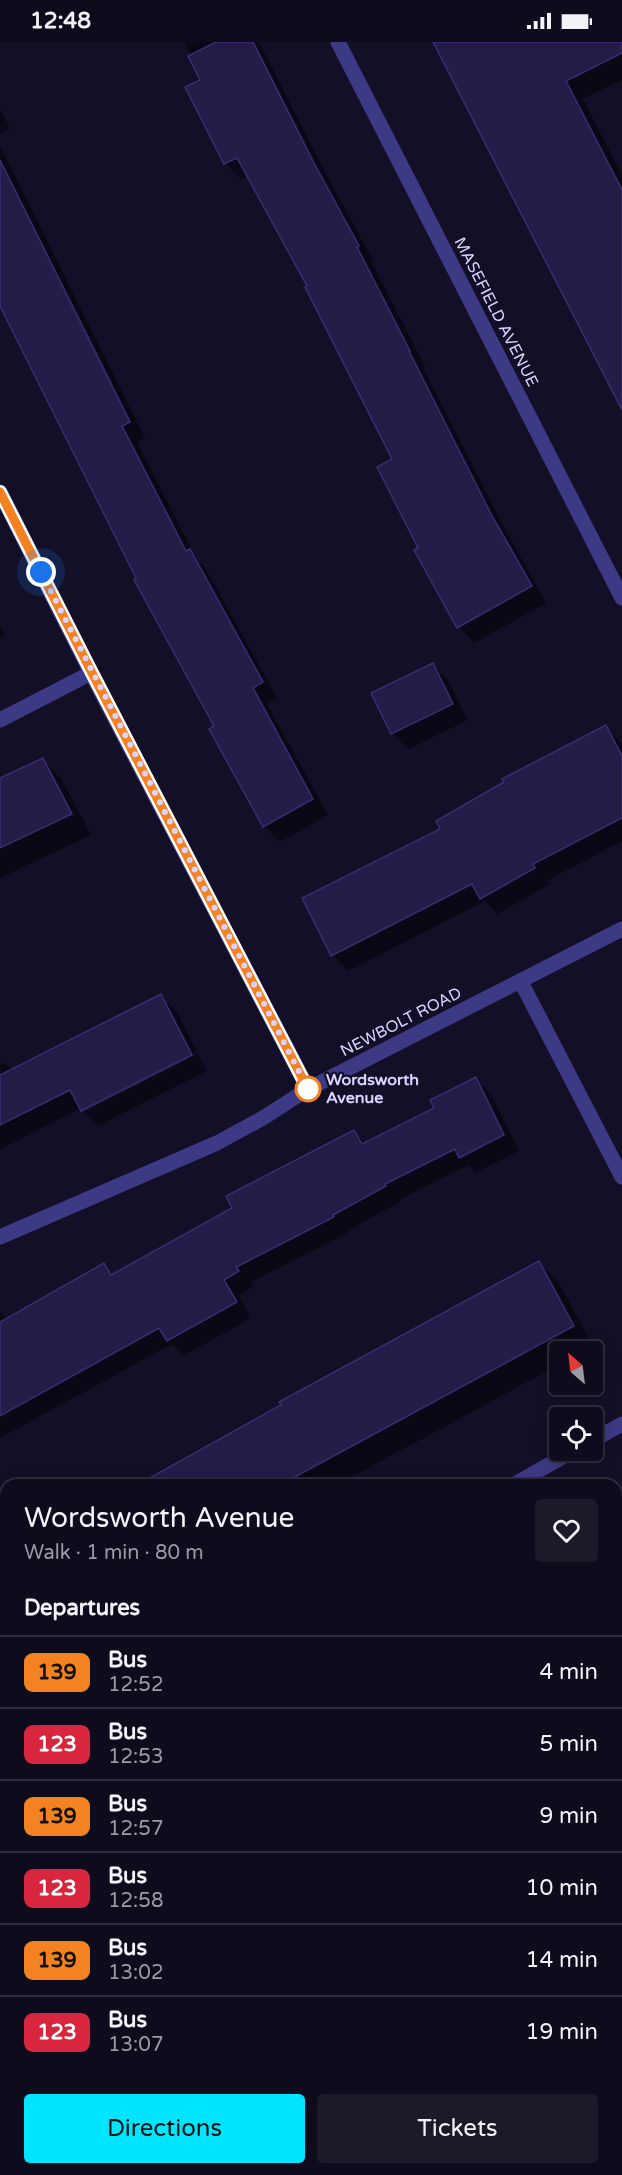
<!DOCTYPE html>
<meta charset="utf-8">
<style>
body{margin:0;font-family:"Varela Round",sans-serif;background:#1c1929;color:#f1f3f6;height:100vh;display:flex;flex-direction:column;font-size:22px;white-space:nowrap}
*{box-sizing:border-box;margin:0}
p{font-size:20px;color:#9b9ba3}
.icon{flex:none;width:33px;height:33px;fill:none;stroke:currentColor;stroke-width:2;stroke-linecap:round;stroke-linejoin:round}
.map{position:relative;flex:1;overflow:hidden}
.panel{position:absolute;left:0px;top:1437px;width:622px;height:696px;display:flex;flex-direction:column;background:#0e0b1c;border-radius:18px 18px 0 0;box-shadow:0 3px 15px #0003,0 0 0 2px #2e2b3b}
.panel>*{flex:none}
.badge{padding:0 12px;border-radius:9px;font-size:21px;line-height:39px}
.needle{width:39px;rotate:332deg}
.fabs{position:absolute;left:549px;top:1299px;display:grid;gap:12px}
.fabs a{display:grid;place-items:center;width:54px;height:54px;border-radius:6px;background:#0e0b1c;box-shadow:0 3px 15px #0003,0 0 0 2px #2e2b3b;font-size:30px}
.you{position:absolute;width:30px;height:30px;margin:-15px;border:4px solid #fff;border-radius:50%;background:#1a73e8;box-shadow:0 0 0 9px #1a73e833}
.map>.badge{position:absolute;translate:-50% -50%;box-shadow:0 0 0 3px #fff}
h2{padding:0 24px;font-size:22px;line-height:54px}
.round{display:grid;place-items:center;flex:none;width:63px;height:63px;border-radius:6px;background:#1c1929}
.head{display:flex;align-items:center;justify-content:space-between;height:102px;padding:0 24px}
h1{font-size:28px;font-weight:600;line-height:45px}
.primary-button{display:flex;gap:12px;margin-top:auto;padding:12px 24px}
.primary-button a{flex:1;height:69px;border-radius:6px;background:#00e5ff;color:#111;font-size:24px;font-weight:600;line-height:69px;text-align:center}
.primary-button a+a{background:#1c1929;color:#f1f3f6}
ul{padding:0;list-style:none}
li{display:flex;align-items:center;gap:18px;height:72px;padding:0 24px;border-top:2px solid #2e2b3b}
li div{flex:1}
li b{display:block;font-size:22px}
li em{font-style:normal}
li .badge{min-width:66px;font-weight:700;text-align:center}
.status{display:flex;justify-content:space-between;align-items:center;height:42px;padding:0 30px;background:#0e0b1c;direction:ltr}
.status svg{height:16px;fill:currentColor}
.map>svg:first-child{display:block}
</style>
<div class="status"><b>12:48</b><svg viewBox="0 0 49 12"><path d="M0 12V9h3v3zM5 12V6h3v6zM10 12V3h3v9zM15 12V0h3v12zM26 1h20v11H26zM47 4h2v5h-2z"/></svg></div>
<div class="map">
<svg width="622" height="2133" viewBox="0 0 622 2133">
<rect width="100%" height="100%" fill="#130f26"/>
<path fill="#0007" d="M185,0H259L328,136L374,220L372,221L425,325L423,326L506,489L546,561L474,601L459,585L420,506L394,418L309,245L248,133L241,137L225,121L202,39Z
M435,0H622V38L583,57L622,133V364Z
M0,68L10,86L0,92Z
M0,104L145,396L137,400L196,516L205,525L277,656L267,662L328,773L280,800L264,784L216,684L138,537L0,258Z
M0,583L5,593L0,596Z
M433,623L448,638L468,678L408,707L392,691Z
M606,685L622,702V799L548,838L550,842L497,872L485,859L348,929L333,913L442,788L506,741Z
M42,718L62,738L91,793L0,836V738Z
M160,953L176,969L197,1009L86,1065V1069L198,1012L207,1029L98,1084L81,1066L0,1107V1023L5,1021L12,1028Z
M476,1037L491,1052L519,1109L476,1131L468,1123L399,1158L400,1160L347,1189L348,1191L251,1240L253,1245L239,1254L251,1276L183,1314L172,1302L0,1396V1269L8,1277L104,1223L114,1233L234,1166L354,1090L366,1102L436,1066Z
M539,1221L559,1241L593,1304L583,1310H560V1322L337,1443H140Z
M622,1449V1589L616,1592V1452Z
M6,1517V1635L0,1638V1520Z
M6,1828V1969L0,1972V1832Z
M619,1866L622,1869V1988L616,1983V1867Z
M622,2056V2133H566L563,2127H616V2059Z
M6,2068V2127H67L57,2133H0V2071Z
M271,2127H283L275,2131Z"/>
<path fill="#241b47" stroke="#3b2d73" stroke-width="1.5" d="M216,0H253L313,119L359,204L357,205L410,309H409L491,472L532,544L457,586L414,508L418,506L377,425L392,417L305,245L307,244L237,116L224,122L185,45L200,38L188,14Z
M433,0H622V11L566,39L622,148V368Z
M0,118L130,380L122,384L186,509L190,507L263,640L253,646L313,757L263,785L209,687L214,684L134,538L136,536L0,264Z
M433,621L453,662L391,692L371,651Z
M606,683L622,714V776L533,822L535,826L480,857L472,842L331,914L302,856L440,787L436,779L504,740L502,737Z
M43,716L72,772L0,806V736Z
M161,952L192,1013L81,1069L70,1048L0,1083V1033Z
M476,1035L504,1093L459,1116L455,1107L385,1142L386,1144L333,1173L334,1175L236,1225L239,1229L224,1238L237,1260L167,1299L159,1286L0,1374V1280L104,1221L111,1233L232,1166L226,1154L354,1088L362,1102L434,1066L430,1058Z
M539,1219L574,1284L280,1443H137L281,1363L279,1360Z"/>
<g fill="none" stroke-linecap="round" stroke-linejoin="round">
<path stroke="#3d3a85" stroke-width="15" d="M338,0L622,556
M0,450L91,631L308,1047
M0,678L91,631
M521,940L622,1135
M0,1195L217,1101L263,1076L308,1047L622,887
M592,1399L622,1382
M513,1443L575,1408
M0,1730L6,1726
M477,2127L480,2133"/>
</g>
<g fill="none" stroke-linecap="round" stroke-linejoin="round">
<g stroke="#fff" stroke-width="14">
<path id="line" d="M0,450L92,631L308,1047"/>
</g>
<use href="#line" stroke="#f58220" stroke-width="9"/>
<path stroke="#d9d4ff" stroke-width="6" stroke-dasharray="0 10.8" d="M41,530L308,1047"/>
</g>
<circle fill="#fff" stroke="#f58220" stroke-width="3" cx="308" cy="1047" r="12"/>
<g text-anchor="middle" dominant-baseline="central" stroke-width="4.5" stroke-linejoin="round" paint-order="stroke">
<g font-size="16" fill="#d9d4ff" stroke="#130f26">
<text transform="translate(496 270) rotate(63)">MASEFIELD AVENUE</text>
<text transform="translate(401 980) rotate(-27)">NEWBOLT ROAD</text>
</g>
<g font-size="16" font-weight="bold" fill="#d9d4ff" stroke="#130f26" text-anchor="start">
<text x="326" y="1038">Wordsworth<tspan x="326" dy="18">Avenue</tspan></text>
</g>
</g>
</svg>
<div class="fabs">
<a><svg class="needle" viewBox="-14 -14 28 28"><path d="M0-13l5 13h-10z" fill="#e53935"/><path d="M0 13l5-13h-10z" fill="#9b9ba3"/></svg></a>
<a><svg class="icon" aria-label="locate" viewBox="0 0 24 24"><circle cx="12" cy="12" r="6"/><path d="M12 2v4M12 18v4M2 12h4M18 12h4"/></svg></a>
</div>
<div class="you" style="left:41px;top:530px"></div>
<section class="panel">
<div class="head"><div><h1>Wordsworth Avenue</h1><p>Walk · 1 min · 80 m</p></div><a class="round"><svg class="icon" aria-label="heart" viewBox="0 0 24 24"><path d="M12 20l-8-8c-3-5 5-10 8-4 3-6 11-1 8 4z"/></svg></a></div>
<h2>Departures</h2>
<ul>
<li><span class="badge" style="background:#f58220;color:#111">139</span><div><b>Bus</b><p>12:52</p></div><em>4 min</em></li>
<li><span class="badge" style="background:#d7263d;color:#fff">123</span><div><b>Bus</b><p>12:53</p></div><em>5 min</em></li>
<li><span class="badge" style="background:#f58220;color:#111">139</span><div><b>Bus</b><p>12:57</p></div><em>9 min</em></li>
<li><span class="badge" style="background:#d7263d;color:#fff">123</span><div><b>Bus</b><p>12:58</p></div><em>10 min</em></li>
<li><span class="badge" style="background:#f58220;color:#111">139</span><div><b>Bus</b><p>13:02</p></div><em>14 min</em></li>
<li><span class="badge" style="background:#d7263d;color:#fff">123</span><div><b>Bus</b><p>13:07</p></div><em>19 min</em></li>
</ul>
<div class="primary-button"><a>Directions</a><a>Tickets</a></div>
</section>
</div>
